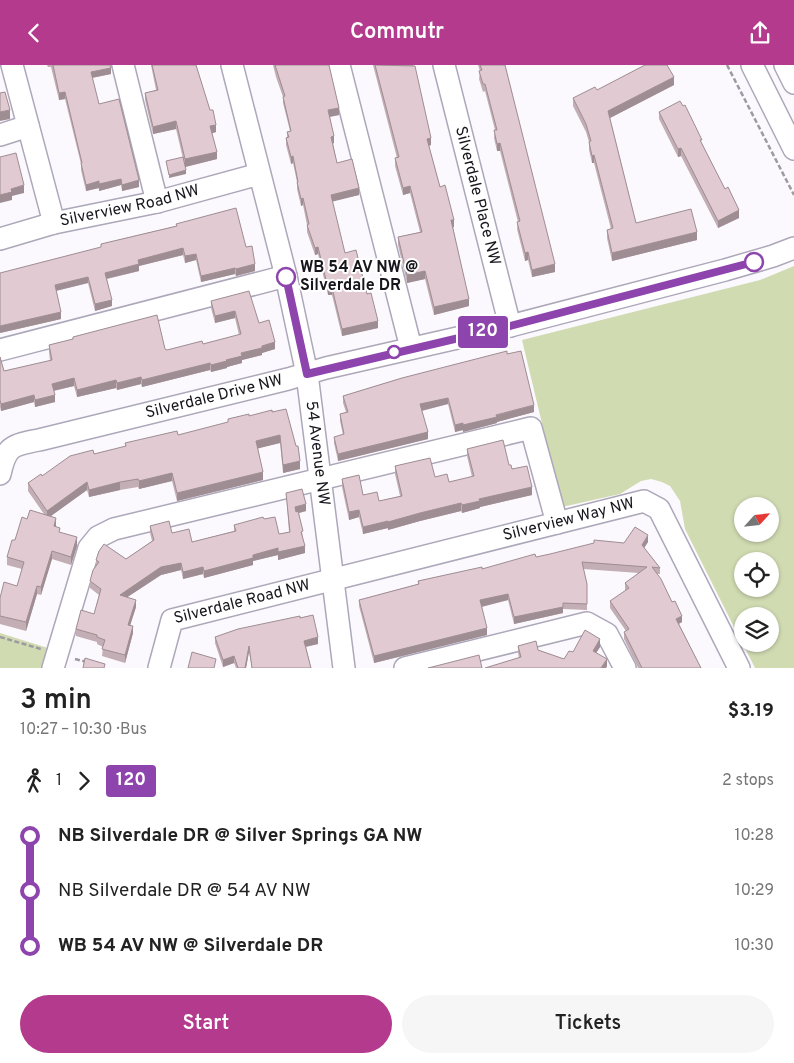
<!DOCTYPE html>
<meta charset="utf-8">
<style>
body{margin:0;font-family:Overpass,sans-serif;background:#f6f6f6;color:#222;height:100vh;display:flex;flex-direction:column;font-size:19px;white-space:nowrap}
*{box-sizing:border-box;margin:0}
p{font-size:16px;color:#767676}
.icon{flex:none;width:28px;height:28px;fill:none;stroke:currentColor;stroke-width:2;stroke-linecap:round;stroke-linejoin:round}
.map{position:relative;height:603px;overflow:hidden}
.sheet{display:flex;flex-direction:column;background:#fff;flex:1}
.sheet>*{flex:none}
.badge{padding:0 10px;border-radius:4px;font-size:18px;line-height:32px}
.needle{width:32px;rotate:63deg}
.controls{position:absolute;left:734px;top:432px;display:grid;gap:10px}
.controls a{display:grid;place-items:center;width:45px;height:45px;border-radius:50%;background:#fff;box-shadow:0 1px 4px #0004;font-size:25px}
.map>.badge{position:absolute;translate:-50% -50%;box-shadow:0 0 0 2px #fff}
.legs{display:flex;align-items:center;gap:8px;height:55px;padding:0 20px;font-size:16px}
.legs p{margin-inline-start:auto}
.head{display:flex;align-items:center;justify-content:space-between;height:85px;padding:0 20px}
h1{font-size:28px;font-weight:600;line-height:38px}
.cta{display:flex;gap:10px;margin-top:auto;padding:10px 20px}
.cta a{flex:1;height:58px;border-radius:30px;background:#b43a8d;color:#fff;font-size:20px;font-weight:600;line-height:58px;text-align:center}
.cta a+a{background:#f6f6f6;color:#222}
ul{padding:0 20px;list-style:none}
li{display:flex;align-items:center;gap:18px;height:55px;font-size:19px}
li i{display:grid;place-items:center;width:8px;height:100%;margin:0 6px;background:currentColor}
li i::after{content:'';width:12px;height:12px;margin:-6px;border:4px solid;border-radius:50%;background:#fff}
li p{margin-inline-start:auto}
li:first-child i{background:linear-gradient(#0000 50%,currentColor 0)}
li:last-child i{background:linear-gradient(currentColor 50%,#0000 0)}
header{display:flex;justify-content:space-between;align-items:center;height:65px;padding:0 20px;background:#b43a8d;color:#fff;font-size:22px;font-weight:600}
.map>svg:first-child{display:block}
</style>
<header><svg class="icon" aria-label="back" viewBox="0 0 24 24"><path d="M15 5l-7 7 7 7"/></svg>Commutr<svg class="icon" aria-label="share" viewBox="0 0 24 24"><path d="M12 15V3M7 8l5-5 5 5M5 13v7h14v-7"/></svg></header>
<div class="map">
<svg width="794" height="603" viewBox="0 0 794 603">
<rect width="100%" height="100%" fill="#fbf9fe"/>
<path fill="#d0dbb2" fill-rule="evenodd" d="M794,201V603H755L743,579H770V551H742V578L685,464L680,436L670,421L662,417L651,414L641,416L620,429L562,442L522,275L760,215ZM742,441H770V469H742ZM742,496H770V524H742Z
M0,568L51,584L47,603H0Z"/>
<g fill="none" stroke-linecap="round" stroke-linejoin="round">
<g stroke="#ada7ba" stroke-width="24">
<g id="minor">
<path d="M12,0L54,158"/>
<path d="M123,0L157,137"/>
<path id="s1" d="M232,0L286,211L307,309L344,603"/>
<path d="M339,0L411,283"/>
<path id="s2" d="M444,0L510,261"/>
<path d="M752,0L794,84"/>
<path d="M785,0L794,18"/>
<path d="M0,70L28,61"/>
<path id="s3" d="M0,174L54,158L157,137L259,109"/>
<path d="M0,285L286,211"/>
<path id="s4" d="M0,409C6,381 12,380 39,375L288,314L326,303L510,261L725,205L773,191L794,183"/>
<path d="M53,603L89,483L98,472L114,464L531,363L557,458"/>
<path id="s5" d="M159,603L172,555L644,436L659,444L739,603"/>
<path d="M405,603L587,558L607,569L625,603"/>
</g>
</g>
<path stroke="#9d9ba1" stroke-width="2.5" stroke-dasharray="5 2.5" stroke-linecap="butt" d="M727,0L794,130
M0,572L41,584
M75,594L87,597"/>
<use href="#minor" stroke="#fff" stroke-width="21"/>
</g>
<path fill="#c2aeb4" d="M47,0H110L111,9L92,13L99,39L139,122L122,126L121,120L99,126V123L86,126L81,105V99L65,34L59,35L51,2H48Z
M151,0H196L216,67L212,68L217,94L185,102L176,64L153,69L145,35V28L156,25Z
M273,0H329L339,50L330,52L334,78L333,79L337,98L359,130L332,136L345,188L367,229L378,263L342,271L332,230H328L318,189L315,190L307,167V160L303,140L301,141L297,124V117L293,98L291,99L286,80V73L287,72V67L290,66L283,38V32L276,12Z
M373,0H413L431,80L429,81L440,122L454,162H453L469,241L434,250L425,214L407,218L398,180V172L420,167L410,128L403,130L395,101V93H397Z
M478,0H505L555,207L532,212L528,195L525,196L517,164L518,157L500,86H497L494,73L495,65L485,26L483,27L479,14L480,6Z
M674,20L610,53L636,158L697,175L612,196L607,173V165L611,164L594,98H592L589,85V77L586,67L573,41V33L597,25Z
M659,47L702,79L739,153L718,163L681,91L678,92L659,54Z
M176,159L246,182L255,206L236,211L235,209L201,217L196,195L185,198L183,190L139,201V206L107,214L112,241L95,246L88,218L56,226L61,254L0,268L101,183V179L176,161Z
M211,236L259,258L275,284L262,288V290L242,295V298L227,302V303L211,307L210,305L142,322L141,319L117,325L116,323L77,332L74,321L54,326L55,337L35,342L34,337L1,346L0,342V292L4,306L50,296L49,287V280L73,274V272L167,285L203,279L239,270L235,253L215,258L211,243Z
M402,313L534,347L497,357V358L463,367V365L455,367L448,339L422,346L428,374L338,396L334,378V372L343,370L340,356V349L346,347L343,338V331Z
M272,345L300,404L283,408L280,378L257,383L263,415L177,436L172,416L139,424L138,422L120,425L89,432L87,425L50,451L56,461V462L60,468L77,481L71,500L52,494L41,530L37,529L26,566L0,559V533L17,521L22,504L7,500V492L15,475L27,454L44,449L28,426V418L42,411L94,389L125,382V378L178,370L228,358V354L249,351Z
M467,384L509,400L532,430L480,442V443L462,448L461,446L420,456L388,465V463L363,469L359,452L349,455L342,422V414L363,430L379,436L400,431L395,409V401L435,412L449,417L472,412L467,391Z
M286,428L306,446L299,448L303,473L305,488L278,495V490L253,496V500L204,513L203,509L183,514L181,505L161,510L127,532L136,542L130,560L133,568L125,598L102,591L103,582L97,579V577L76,571V564L94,549L99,530L90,523V516L96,501V495L126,494L152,476L150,468V461L172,468L192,477L234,466V460L264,454L279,469L289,467Z
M648,477L644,483L660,503V509H657L682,557L679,559L701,603H638L624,574V567L626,566L610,543V536L625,526V518L639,508L583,504L587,519V545L563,544V548L514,559L508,535L482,542L487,570L374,598L359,541V535L418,519V516L482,504L536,492L624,478Z
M300,553L318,579L306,582L311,603H252L249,587L246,603H236L234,598L223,602L215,578V572Z
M518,581L538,585L564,594L573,587L600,582L596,588L607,601L606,603H485L519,593L518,588Z"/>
<path fill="#9e8d92" d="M111,3V9L91,13V7Z
M674,12V20L608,54V46Z
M65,27V34L59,35V28Z
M339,43V50L328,52V45Z
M10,45V54L0,56V47Z
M176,56V64L153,69V62Z
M216,60V67L210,69V61Z
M334,71V78L331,79V72Z
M431,73V80L427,81V74Z
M500,78V86H497V79Z
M681,83V91L678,92V84Z
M217,87V94L185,102V94Z
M594,90V98H592V91Z
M293,91V98L291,99V92Z
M186,105V109L169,113V110Z
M121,114V120L99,126V119Z
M139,115V122L122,126V120Z
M99,116V123L86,126V120Z
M24,120V128L12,131V135L0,138V130L11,124Z
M410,121V128L403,130V123Z
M359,123V130L331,137V130Z
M303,133V140L301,141V134Z
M739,145V153L718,163V156Z
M451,155H454V162L451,163Z
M697,167V175L612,196V188Z
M318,182V189L315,190V183Z
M183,183V190L139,201V206L105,214V208L138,195Z
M528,187V195L525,196V188Z
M196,189V195L185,198V191Z
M255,199V206L236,211V204Z
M555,199V207L532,212V205Z
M235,203V209L201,217V211Z
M425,206V214L407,218V210Z
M88,212V218L55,226V220Z
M328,223H332V230H328Z
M469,234V241L434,250V242Z
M112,235V241L95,246V239Z
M235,246V253L215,258V251Z
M61,247V254L0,268V261Z
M378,256V263L342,271V264Z
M275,277V284L262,288V290L242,295V298L227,302V303L211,307V300L262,281Z
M210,298V305L142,322V315Z
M141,312V319L117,325V318Z
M74,313V321L52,326V319Z
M116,315V323L77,332V325Z
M34,330V337L1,346V339Z
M55,330V337L35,342V335Z
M448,333V339L420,346V339Z
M534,340V347L497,357V358L463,367V360Z
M463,358V365L455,367V360Z
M428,367V374L338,396V389Z
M280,370V378L256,384V376Z
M300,396V404L283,408V400Z
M263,407V415L177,436V428Z
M172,408V416L139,424V416Z
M87,417V425L47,454V446Z
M120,417V425L89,432V425Z
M532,422V430L480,442V443L462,448V440L479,434Z
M461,438V446L420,456L388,465V457L420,448Z
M306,439V446L295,449V442Z
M359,445V452L349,455V447Z
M56,453V461L54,470V461Z
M388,456V463L363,469V462Z
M648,470V477L642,486V480Z
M77,472V481L71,500V492Z
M305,481V488L278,495V487Z
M278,483V490L253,496V500L204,513V506L253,490Z
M52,486V494L41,530V522Z
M181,498V505L161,510L120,537V530L161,502Z
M203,502V509L183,514V507Z
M37,521V529L26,566V557Z
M508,529V535L480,542V535Z
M136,535V542L128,567V560Z
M563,542V548L514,559V552Z
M682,551V557L676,560V554Z
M133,561V568L125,598V590Z
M487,563V570L374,598V591Z
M318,572V579L304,582V576Z
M600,574V582L593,593V586Z
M249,581V587L246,603H245Z
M234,591V598L223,602V595Z
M607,594V601L606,603H601Z"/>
<path fill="#e1cad1" stroke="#9e8d92" d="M53,0H110L111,3L91,7L99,39L119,34L139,115L122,120L121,114L99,119V116L86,120L81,98H82L65,27L59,28Z
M152,0H196L210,45H213L216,60L210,61L217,87L185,94L176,56L153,62L145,28L158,25Z
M275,0H329L339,43L328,45L334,71L331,72L337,98L352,94L359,123L331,130L345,188L356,185L367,229L371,228L378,256L342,264L332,223H328L318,182L315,183L307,160L309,159L303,133L301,134L297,117H298L293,91L291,92L286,73L289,72L287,67L291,66L283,32L285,31Z
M375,0L415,1L431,73L427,74L440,122L445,120L454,155H451L469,234L434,242L425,206L407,210L398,172L422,167L410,121L403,123L395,93L399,92Z
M480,0H505L555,199L532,205L528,187L525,188L517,157L520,156L514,133L500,78L497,79L494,65H497L485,19H483L479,6L482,5Z
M645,0H667L674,12L608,46L636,158L691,144L697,167L612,188L607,165L613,163L594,90L592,91L589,77L591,76L586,59L573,33L595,22L597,25Z
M5,27L10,45L0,47V28Z
M680,36L683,41L685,40L702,75H700L725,124L728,122L739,145L718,156L681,83L678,84L659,47Z
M16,88L24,120L11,124L12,127L0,130V92Z
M183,92L186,105L169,110L166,96Z
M236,143L246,182L252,181L255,199L236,204L235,203L201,211L196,189L185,191L183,183L138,195L139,199L105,208L112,235L95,239L88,212L55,220L61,247L0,261V208L101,182V179L177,161L176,159Z
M249,226L259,258L269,255L275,277L262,281V283L241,288L242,291L226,295L227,296L211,300L210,298L142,315L141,312L117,318L116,315L77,325L74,313L52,319L55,330L35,335L34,330L1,339L0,335V292L4,306L52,295L49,280L73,274V272L157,250L165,284L167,285L202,276L203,279L241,269L235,246L215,251L211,236Z
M507,286V289L521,286L534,340L496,350L497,352L463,360V358L455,360L448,333L420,339L428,367L338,389L334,372L344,369L340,349L348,347L343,331L402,313Z
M286,344L296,381H298L300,396L283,400L280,370L256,376L263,407L177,428L172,408L139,416L138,414L120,417L89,425L87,417L47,446L28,418L41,409L42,411L70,391L93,385L94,389L126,381L125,378L177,366L178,370L228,357V354L249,349V351L272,345V347Z
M503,375L509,400H511L512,404L527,401L532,422L479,434L480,436L462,440L461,438L420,448L388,457V456L363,462L359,445L349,447L342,414L359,410L363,430L377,427L379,436L402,431L395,401L430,393L435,412L447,409L449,417L474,411L467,384Z
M302,424L306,439L295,442L296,447L298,446L303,466L301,467L305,481L278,487V483L253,490V493L204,506L203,502L183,507L181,498L161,502L120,530L136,535L128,560L133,561L125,590L102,584L105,575L97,572V570L76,564L81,545L94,549L101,524L90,516L93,505L99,497L96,495L99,486L104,479L126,494L154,475L150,461L169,456L172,468L189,464L192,477L236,466L234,460L263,452L264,454L275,452L279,469L290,467L286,428Z
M30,445L56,453L54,461L60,463L59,467L77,472L71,492L52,486L41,522L37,521L26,557L0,551V533L4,517L17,521L24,497L7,492L12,475H15L22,452L27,454Z
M635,462L648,470L642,480L660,503L652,502L661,514L672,537L675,536L682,551L676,554L701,603H642L624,567L629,564L610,536L629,523L625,518L647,502L582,497L587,519V539L563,538V542L514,552L508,529L480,535L487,563L374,591L359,535L419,519L418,516L482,502V504L535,489L536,492L550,489L594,478V475L624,478Z
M313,550L318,572L304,576L311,603H252L249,581L245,603H238L234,591L223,595L215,572L238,564L300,551V553Z
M585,565L600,574L593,586L607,594L601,603H485L521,592L518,581L536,576L538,585L564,594L569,586L573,587Z
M192,587L216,594L214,603H188Z
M479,590L482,603H428Z
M85,593L105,599L104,603H83Z"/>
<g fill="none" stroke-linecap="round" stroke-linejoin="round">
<g stroke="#fff" stroke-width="11">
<path id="line-1" d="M286,212L307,309L510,261L754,197"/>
</g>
<use href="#line-1" stroke="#8e44ad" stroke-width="8"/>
</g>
<g fill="#fff" stroke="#8e44ad" stroke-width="2.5">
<circle cx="754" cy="197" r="9"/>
<circle cx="286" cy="212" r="9"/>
<circle cx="394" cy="287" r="6"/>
</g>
<g text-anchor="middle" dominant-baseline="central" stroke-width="4" stroke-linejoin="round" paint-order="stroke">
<g font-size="16" fill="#18161d" stroke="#fff">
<text stroke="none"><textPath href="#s2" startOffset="135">Silverdale Place NW</textPath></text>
<text stroke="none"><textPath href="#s3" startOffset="134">Silverview Road NW</textPath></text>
<text stroke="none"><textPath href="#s4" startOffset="238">Silverdale Drive NW</textPath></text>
<text stroke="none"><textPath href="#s1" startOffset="398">54 Avenue NW</textPath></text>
<text stroke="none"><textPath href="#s5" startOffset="459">Silverview Way NW</textPath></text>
<text stroke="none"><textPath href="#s5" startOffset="122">Silverdale Road NW</textPath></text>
</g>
<g font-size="16" font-weight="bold" fill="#18161d" stroke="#fff" text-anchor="start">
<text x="300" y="203">WB 54 AV NW @<tspan x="300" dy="18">Silverdale DR</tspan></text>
</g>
</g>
</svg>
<div class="controls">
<a><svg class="needle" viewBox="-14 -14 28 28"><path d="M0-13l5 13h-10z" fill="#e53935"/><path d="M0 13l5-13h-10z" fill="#767676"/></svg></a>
<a><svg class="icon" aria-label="locate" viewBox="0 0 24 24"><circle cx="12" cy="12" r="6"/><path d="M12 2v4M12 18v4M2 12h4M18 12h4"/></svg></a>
<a><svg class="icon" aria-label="layers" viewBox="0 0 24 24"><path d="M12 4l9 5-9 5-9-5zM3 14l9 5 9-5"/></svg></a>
</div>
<b class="badge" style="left:483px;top:267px;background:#8e44ad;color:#fff">120</b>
</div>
<section class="sheet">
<div class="head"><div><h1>3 min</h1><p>10:27 – 10:30 · Bus</p></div><b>$3.19</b></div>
<div class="legs"><svg class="icon" aria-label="walk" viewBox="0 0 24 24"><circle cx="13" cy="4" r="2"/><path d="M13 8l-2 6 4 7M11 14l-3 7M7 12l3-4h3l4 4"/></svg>1<svg class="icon" aria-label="forward" viewBox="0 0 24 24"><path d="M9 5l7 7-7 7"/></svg><b class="badge" style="background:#8e44ad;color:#fff">120</b><p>2 stops</p></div>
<ul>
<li><i style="color:#8e44ad"></i><b>NB Silverdale DR @ Silver Springs GA NW</b><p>10:28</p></li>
<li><i style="color:#8e44ad"></i><span>NB Silverdale DR @ 54 AV NW</span><p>10:29</p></li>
<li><i style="color:#8e44ad"></i><b>WB 54 AV NW @ Silverdale DR</b><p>10:30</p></li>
</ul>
<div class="cta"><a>Start</a><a>Tickets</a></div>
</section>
